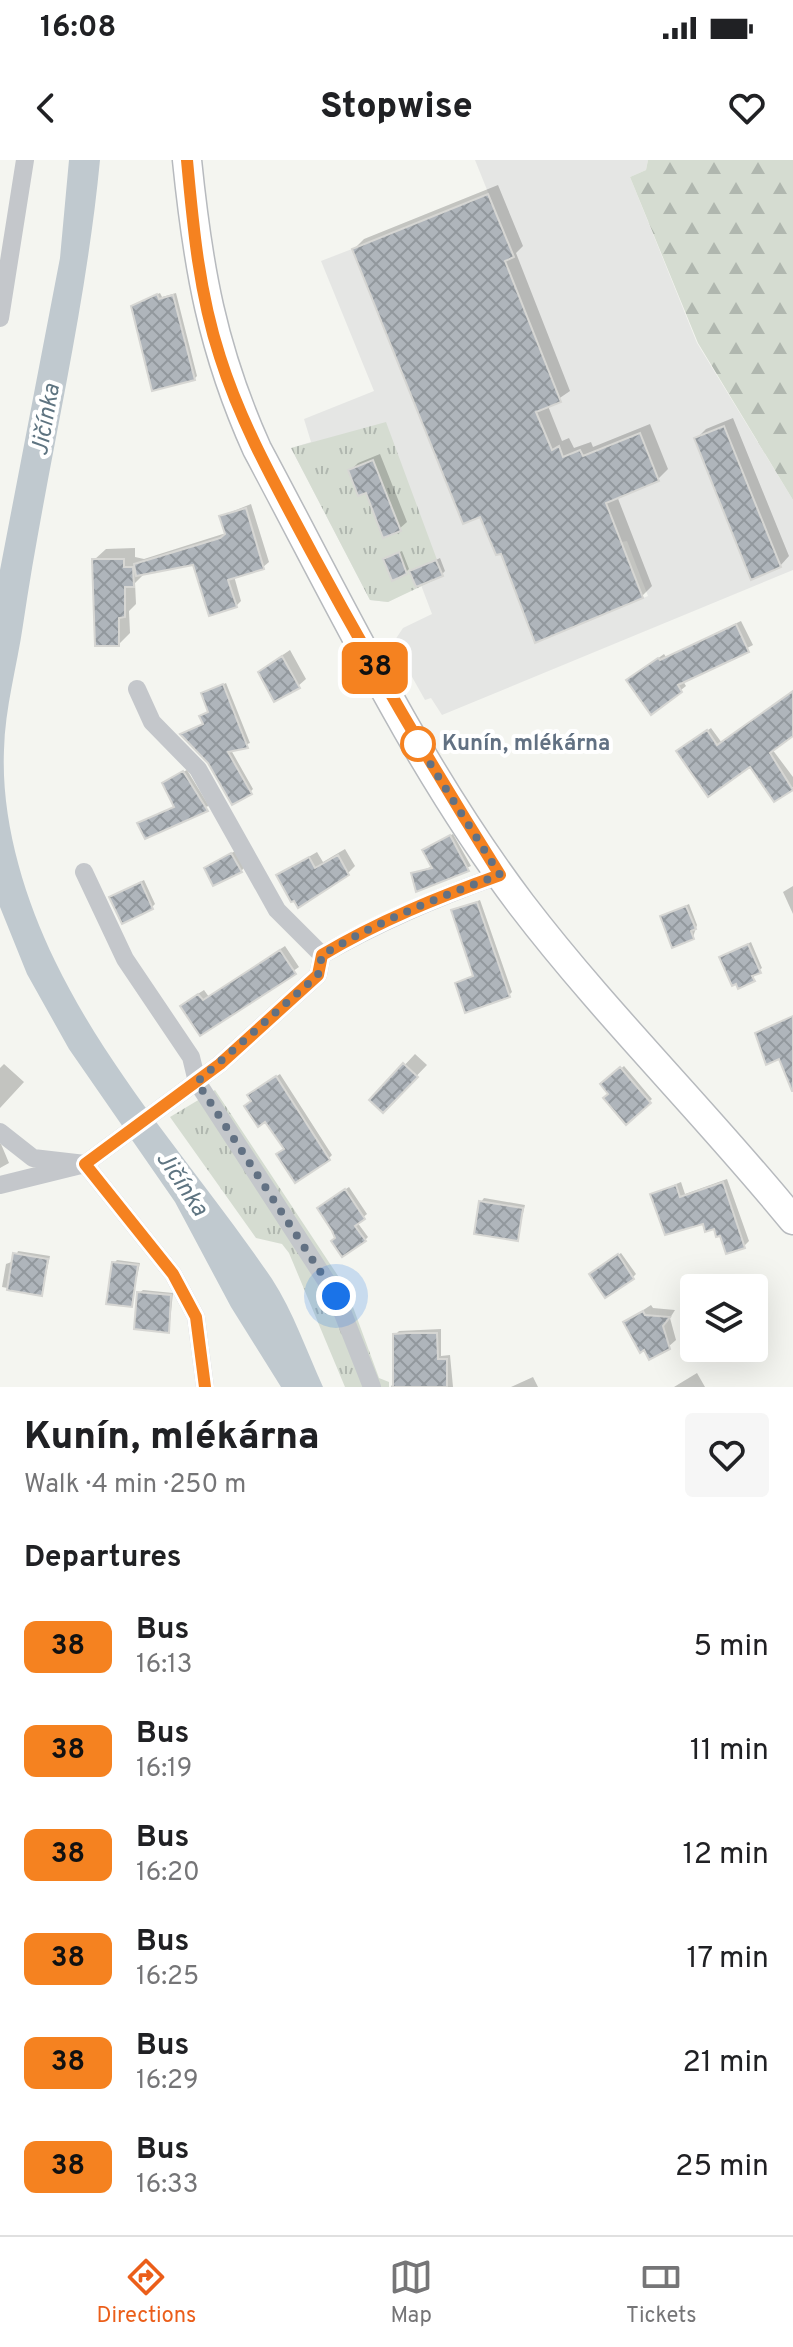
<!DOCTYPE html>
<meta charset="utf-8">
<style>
body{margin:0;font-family:Overpass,sans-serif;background:#f6f6f6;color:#202124;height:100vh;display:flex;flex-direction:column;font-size:30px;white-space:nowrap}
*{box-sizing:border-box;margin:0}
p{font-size:26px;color:#757577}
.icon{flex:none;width:44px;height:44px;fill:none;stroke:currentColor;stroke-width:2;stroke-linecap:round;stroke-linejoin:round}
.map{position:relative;height:1227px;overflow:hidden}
.drawer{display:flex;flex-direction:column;background:#fff;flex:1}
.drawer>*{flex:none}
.badge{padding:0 16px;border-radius:12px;font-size:28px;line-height:52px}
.fabs{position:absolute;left:680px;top:1114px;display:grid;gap:16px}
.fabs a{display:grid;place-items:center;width:88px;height:88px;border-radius:8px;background:#fff;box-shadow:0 8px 32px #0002;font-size:40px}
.you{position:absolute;width:40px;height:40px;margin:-20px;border:6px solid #fff;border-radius:50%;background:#1a73e8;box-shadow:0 0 0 12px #1a73e833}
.map>.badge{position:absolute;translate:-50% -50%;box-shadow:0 0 0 4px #fff}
h2{padding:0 24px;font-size:30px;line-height:72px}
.round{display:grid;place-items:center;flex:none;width:84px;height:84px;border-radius:8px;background:#f6f6f6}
.overview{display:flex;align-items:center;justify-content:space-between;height:136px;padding:0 24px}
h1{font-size:38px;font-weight:800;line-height:60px}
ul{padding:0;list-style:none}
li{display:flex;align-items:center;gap:24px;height:104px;padding:0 24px}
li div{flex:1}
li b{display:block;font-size:30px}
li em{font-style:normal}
li .badge{min-width:88px;font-weight:700;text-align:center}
.status{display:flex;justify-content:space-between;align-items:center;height:56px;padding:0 40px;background:#fff;direction:ltr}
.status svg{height:22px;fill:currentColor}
header{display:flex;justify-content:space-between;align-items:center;height:104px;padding:0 24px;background:#fff;font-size:36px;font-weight:800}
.dock{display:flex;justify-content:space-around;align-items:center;height:112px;border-top:2px solid #e0e0e0;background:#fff;font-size:22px;color:#757577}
.dock a{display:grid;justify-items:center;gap:4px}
.dock .selected{color:#eb5e1a}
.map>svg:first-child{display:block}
</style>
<div class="status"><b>16:08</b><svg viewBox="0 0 49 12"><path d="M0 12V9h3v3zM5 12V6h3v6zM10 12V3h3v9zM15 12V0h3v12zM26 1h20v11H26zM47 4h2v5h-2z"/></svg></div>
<header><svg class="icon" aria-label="back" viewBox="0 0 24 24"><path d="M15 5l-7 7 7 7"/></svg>Stopwise<svg class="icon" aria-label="heart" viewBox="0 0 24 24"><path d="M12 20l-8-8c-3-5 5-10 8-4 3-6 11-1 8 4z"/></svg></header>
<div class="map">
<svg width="793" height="1227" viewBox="0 0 793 1227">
<defs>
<pattern id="grass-tufts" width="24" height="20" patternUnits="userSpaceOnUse" patternTransform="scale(2)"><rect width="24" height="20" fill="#d5dcd1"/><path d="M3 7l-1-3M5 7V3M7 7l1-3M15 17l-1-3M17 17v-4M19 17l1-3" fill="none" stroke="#b0b7af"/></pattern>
<pattern id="forest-firs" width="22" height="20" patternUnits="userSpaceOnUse" patternTransform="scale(2)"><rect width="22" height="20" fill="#d5dcd1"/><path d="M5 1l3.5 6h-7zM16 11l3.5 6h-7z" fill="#b0b7af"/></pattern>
<pattern id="building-cross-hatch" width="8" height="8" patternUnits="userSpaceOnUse" patternTransform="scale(2)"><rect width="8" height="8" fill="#afb5bb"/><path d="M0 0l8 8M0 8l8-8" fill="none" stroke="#92989d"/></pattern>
</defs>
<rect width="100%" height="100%" fill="#f4f5f0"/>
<path fill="#e5e6e4" d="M475,0H648L646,10L630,17L697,183L793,340V410L442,555L431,538L425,540L393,483L403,468L432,454L421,425L388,442L370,440L291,288L311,282L304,259L374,231L321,101L352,89L463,363L480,357L496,395L501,394L535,482L648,436L627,381L621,382L606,343L659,320L639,273L583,296L580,291L576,292L566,303L559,287L552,290L536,252L561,242L505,102L514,97Z"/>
<path fill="url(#grass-tufts)" d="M386,262L443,416L388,442L370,440L291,288Z
M215,930L346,1128L379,1218L389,1222V1227H345L289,1093L282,1084L256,1078L170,957Z"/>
<path fill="url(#forest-firs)" d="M648,0H793V340L698,183L630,17L646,10Z"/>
<path fill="#c0c9cf" d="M69,0H100C85,157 46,309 23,465C17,506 5,548 4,590C1,661 24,737 55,801C111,917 200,1013 272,1119C293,1151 307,1192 323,1227H281L231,1147L175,1042L69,889L27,814L0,747V410L60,98Z"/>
<path fill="#0003" d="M498,25L523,86L516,93L570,231L548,246L562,281L569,278L574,288L591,282L593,287L650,264L668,309L658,319L617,336L652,426L642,436L536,480L515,424L354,89L364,79Z
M160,133L162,137L176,133L197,216L194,219L137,144Z
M733,258L789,396L780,406L696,279L706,269Z
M380,294L407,362L399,369L350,311L358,303Z
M251,344L269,402L263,407L234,416L241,441L236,446L195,403L144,414L135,423L136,444L129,451L130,473L119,484L94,400L106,389L135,388V397L144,399L226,373L221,356Z
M402,391L409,409L406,412L385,399Z
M440,398L445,411L442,414L412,412Z
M741,461L753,485L683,521L686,526L681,530L651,552L634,516L664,494L666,497Z
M290,490L306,519L298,526L268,505Z
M226,523L250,583L231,590L253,629L250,632L210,602L183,574L204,563L202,556L210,551L203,534Z
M793,532V573L772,589L793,617V627L775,639L750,605L683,588L711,568L722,583Z
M187,610L209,646L140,663L176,646L167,620Z
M453,674L471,706L418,729L413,714L433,706L428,687Z
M345,689L355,706L348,713L278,715L317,692L323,702Z
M235,691L244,708L241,711L206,708Z
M144,720L155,744L152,747L111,737Z
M793,726V754L783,732Z
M480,740L512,832L509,835L457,823L475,815L453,751Z
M689,744L697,765L693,777L662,757Z
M751,782L762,808L755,813L753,820L722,797Z
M285,786L299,807L201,874L187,841L204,830L209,837Z
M415,894L427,905L383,951L372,940Z
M4,904L24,922L0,948V908Z
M624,906L652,939L626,962L603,925Z
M280,914L332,995L329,998L286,989L253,941V932Z
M1,984L9,1003L0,1008V984Z
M727,1019L749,1081L744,1086L652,1034L681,1022L685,1034Z
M349,1027L367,1054L357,1062L368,1077L365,1080L337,1077L322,1045Z
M484,1038L525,1045L517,1078L481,1042Z
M18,1091L50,1096L42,1134L2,1127L6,1104L14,1101Z
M621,1093L636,1114L633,1117L594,1111Z
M117,1100L140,1103L131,1145L114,1103Z
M143,1130L173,1133L169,1171L139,1133Z
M651,1145L653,1148L675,1150L670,1158L676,1180L668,1187L625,1162Z
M441,1169V1196L450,1195L453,1227H391L395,1218V1175L399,1171Z
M697,1213L705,1227H674Z
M533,1217L538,1227H511Z"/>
<path fill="url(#building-cross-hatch)" stroke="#d6d6d3" stroke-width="2" d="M488,34L514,97L505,101L561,242L536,252L552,290L559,286L563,297L580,290L583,296L640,273L659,321L606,343L643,438L535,483L501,394L496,395L480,357L463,364L352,89Z
M157,134L159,139L173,135L195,220L152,231L131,146Z
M724,266L781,407L751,420L694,278Z
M373,300L401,371L383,378L366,333L358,336L348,310Z
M246,348L264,409L228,420L237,447L209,456L193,405L136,416L134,404L220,378L225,374L219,356Z
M399,392L407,414L392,421L383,399Z
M92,399H124V407H133L134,427H125V457L119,458V486H95Z
M436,400L443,416L416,427L409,411Z
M736,464L749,492L678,525L682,532L651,555L626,520L658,498L660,500Z
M282,496L300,528L274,542L258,512Z
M223,524L248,588L228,592L252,634L232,645L208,603L180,574L203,564L199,556L208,552L201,533Z
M793,531V576L770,593L793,630L774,642L750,607L708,637L676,591L707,570L717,585Z
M183,611L208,651L145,679L137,663L174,647L162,623Z
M450,675L469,711L416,732L411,713L432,708L422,690Z
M231,693L242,712L213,726L204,708Z
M338,695L349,715L298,748L294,741L291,742L276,715L309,697L315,708Z
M141,722L153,749L122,764L109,737Z
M477,742L510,837L465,853L455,823L473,816L451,750Z
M686,746L696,769L691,771L694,779L672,788L660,756Z
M748,784L761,813L752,816L755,821L738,829L736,824L732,826L719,797Z
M280,790L296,814L200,876L180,846L198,834L203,840Z
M793,856V931H792L779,899L766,905L755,873Z
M403,903L418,917L383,953L369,940Z
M620,907L651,943L626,965L603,938L608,934L600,924Z
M276,916L330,1000L295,1023L276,994L284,989L265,962L258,967L244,946L251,941L247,935Z
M723,1022L745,1088L726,1094L720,1076L716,1077L714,1069L705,1072L703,1064L665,1075L650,1034L676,1025L680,1037Z
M345,1029L365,1059L355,1066L366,1081L342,1097L331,1081L335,1078L332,1071L317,1048Z
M479,1041L523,1048L518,1081L474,1074Z
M13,1093L48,1099L42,1136L7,1130Z
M618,1094L634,1119L605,1138L589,1114Z
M112,1102L138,1105L132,1147L106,1144Z
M137,1132L171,1135L169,1173L134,1169Z
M643,1151L645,1155L670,1157L663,1166L670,1189L649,1200L644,1190L640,1193L623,1162Z
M409,1173H437L438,1199H447V1227H393V1174Z"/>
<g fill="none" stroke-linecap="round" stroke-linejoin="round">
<g stroke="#b7babe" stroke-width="31">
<path id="primary" d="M187,0C198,108 212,189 257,289C339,442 416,605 521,744C605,854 705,952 793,1060"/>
</g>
<path stroke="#c4c7cb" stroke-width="18" d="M0,158L25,0
M137,529L152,562L198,609L277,750L322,795
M84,712L125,799L191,897L197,922L336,1136L372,1227
M0,972L33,998L85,1004L173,1114L196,1157L205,1227
M0,1025L85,1004L220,904L318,815L322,795C379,762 438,737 500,715"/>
<use href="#primary" stroke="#fff" stroke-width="28"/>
</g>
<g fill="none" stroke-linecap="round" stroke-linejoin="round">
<g stroke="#fff" stroke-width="18">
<path id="line" d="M187,0C193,66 199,133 220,197C242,267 279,331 313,395C372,504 434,610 500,715C438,737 379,761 322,795L318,815L220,904L85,1004L173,1114L196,1157L205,1227"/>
</g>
<use href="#line" stroke="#f58220" stroke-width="12"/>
<path stroke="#627183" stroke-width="8" stroke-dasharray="0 14.4" d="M336,1136L197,922L318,815L322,795C379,761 438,737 500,715L414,578L418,584"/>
</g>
<circle fill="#fff" stroke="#f58220" stroke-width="4" cx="418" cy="584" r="16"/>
<g text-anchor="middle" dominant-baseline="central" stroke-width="8" stroke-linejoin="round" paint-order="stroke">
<g font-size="22" font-weight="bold" fill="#627183" stroke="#fff" text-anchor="start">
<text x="442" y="584">Kunín, mlékárna</text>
</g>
<g font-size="24" font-style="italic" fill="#5e7481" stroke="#fff">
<text transform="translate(47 260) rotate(-80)">Jičínka</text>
<text transform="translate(181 1024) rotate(56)">Jičínka</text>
</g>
</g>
</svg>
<div class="fabs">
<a><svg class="icon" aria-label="layers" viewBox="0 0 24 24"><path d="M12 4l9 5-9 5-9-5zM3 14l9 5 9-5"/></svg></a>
</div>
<div class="you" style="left:336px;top:1136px"></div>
<b class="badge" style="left:375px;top:508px;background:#f58220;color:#111">38</b>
</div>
<section class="drawer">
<div class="overview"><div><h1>Kunín, mlékárna</h1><p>Walk · 4 min · 250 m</p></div><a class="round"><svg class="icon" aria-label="heart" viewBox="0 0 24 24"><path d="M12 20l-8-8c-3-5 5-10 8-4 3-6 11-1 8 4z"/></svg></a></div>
<h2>Departures</h2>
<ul>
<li><span class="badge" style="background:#f58220;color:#111">38</span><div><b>Bus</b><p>16:13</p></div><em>5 min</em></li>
<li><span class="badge" style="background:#f58220;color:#111">38</span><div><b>Bus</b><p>16:19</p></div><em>11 min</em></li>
<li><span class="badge" style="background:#f58220;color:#111">38</span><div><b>Bus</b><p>16:20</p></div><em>12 min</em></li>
<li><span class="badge" style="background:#f58220;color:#111">38</span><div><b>Bus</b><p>16:25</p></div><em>17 min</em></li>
<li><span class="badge" style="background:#f58220;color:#111">38</span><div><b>Bus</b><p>16:29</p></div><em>21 min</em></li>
<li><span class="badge" style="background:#f58220;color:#111">38</span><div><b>Bus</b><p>16:33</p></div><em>25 min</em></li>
</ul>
</section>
<nav class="dock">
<a class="selected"><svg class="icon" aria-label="directions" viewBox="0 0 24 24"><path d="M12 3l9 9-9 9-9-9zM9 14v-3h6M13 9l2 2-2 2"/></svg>Directions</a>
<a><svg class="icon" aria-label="map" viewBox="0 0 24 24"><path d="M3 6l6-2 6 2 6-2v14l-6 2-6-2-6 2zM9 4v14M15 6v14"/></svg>Map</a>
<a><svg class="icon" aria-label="tickets" viewBox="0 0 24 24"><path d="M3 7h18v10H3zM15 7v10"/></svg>Tickets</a>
</nav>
